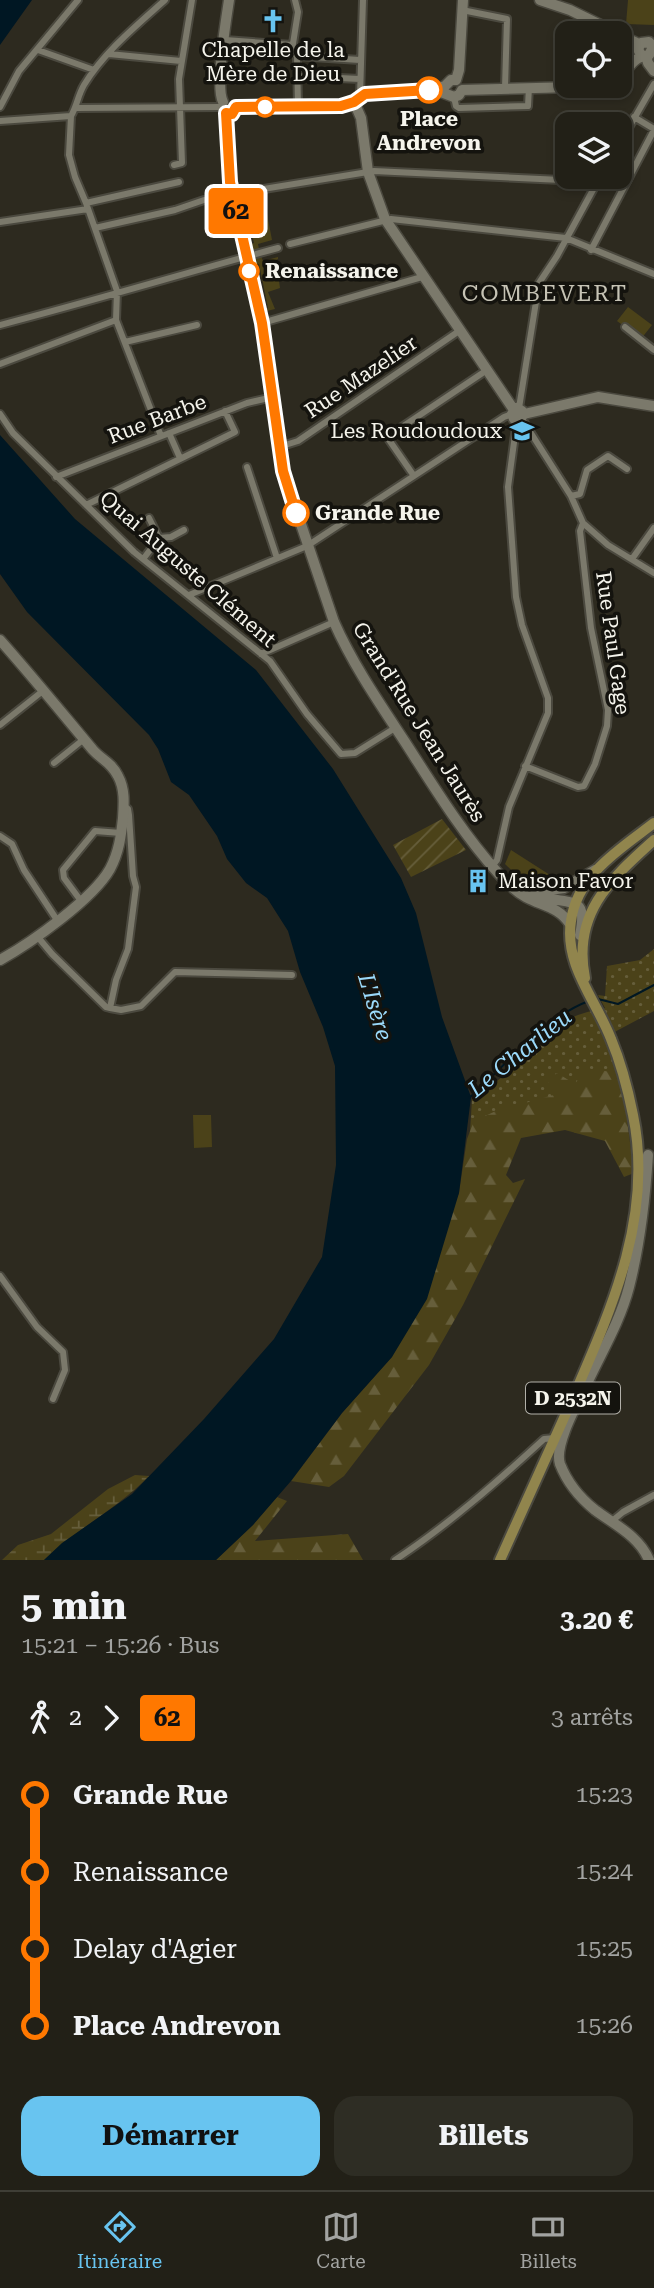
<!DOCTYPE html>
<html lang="fr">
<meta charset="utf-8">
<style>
body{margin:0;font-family:"Roboto Serif",serif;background:#2e2d24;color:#f1f3f6;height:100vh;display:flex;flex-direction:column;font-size:26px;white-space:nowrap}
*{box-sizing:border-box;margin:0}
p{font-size:23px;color:#a2a3a1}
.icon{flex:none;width:38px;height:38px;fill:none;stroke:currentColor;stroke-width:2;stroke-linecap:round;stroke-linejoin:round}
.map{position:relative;height:1560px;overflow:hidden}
.panel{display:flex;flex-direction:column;background:#222017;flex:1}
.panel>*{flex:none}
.badge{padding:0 14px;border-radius:5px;font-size:24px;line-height:46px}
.buttons{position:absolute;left:555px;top:21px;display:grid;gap:14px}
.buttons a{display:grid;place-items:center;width:77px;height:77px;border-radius:14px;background:#222017;box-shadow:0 4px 10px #0003,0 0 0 2px #3f3e36;font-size:35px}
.map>.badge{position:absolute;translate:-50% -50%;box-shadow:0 0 0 4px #fff}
.legs{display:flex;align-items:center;gap:10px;height:77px;padding:0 21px;font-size:23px}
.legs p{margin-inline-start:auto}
.summary{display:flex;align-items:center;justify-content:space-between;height:119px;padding:0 21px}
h1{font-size:38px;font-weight:700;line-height:52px}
.button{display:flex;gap:14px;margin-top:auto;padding:14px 21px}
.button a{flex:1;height:80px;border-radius:21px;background:#68c4f0;color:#111;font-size:28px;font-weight:700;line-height:80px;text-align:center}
.button a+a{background:#2e2d24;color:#f1f3f6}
ul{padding:0 21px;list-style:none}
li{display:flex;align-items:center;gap:24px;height:77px;font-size:26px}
li i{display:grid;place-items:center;width:10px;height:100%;margin:0 9px;background:currentColor}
li i::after{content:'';width:18px;height:18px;margin:-9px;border:5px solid;border-radius:50%;background:#222017}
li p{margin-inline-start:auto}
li:first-child i{background:linear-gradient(#0000 50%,currentColor 0)}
li:last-child i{background:linear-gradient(currentColor 50%,#0000 0)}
.tabs{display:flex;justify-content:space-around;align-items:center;height:98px;border-top:2px solid #3f3e36;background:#222017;font-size:19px;color:#a2a3a1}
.tabs a{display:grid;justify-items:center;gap:4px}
.tabs .on{color:#68c4f0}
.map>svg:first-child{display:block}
</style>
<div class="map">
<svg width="654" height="1560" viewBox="0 0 654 1560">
<defs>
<pattern id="grass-dots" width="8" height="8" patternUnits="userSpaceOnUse" patternTransform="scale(1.75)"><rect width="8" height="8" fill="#4b4219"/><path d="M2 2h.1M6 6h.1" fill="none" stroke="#665e3b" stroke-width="1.8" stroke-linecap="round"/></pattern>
<pattern id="forest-firs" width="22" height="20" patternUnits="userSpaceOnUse" patternTransform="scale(1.75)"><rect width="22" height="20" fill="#4b4219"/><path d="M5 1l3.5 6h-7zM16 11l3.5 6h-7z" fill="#665e3b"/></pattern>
<pattern id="wetland-marsh" width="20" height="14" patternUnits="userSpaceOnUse" patternTransform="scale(1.75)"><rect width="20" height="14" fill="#4b4219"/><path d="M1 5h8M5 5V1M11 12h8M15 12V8" fill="none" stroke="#665e3b"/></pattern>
<pattern id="garden-furrows" width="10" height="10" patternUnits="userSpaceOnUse" patternTransform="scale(1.75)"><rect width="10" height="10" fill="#4b4219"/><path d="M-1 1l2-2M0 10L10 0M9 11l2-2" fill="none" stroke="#665e3b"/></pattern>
</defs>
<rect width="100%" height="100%" fill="#2d2a1f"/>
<path fill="url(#grass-dots)" d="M654,949V1011L607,1036L615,1068L625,1136L575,1133L551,1111L470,1132L472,1099C493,1085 513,1069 531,1050C540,1041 546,1031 558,1024C572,1016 589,1011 605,1008L598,995L605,996L607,966L640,960Z"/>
<path fill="url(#forest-firs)" d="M585,1068L618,1073L625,1104L634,1173L624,1177L605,1141L565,1130L521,1138L506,1175L513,1183L525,1179L463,1305L429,1365L344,1476L329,1487L291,1481L342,1413L392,1357L459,1193L467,1139L474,1121L496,1111L557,1094L547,1081L557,1073L575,1084Z
M277,1497L287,1501L255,1541L348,1534L363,1560H216L253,1525Z"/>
<path fill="url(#wetland-marsh)" d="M135,1475L149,1476C118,1508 77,1529 44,1560H2L18,1545L51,1534L108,1489Z"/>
<path fill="#4b4219" d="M628,0H654V25L626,24Z
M247,196L249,201L264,198L272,240L258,244L259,249L251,251L249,245L254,243L245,203H241L240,197Z
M261,256L263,261L278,257V259L276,260L280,288L268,292L275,309L267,311L265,309L268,308L259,264L254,265V260Z
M628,307L652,325L641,339L617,321Z
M511,850L561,882L548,887L545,880C527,883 517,876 505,864Z
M193,1115H211L212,1147L194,1148Z"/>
<path fill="url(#garden-furrows)" d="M442,819L466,850L411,877L393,845Z"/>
<path fill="#001723" d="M0,0H32L0,45Z
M0,435L75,519L256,670L333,769L401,878L416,913L442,1017L471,1097L459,1193L427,1299L392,1357L342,1413L291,1481L253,1525L216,1560H44L62,1543L132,1494L204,1419L274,1339L322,1257L336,1165L335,1066L323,1027L300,972L288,931L267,898L246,883L227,859L217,836L189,795L171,782L158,749L149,735L27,612L0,574Z"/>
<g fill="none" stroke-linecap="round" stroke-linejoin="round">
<path stroke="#001723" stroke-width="2" d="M598,999L618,1004L654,985
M469,1098C503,1068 546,1016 589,1001"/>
<g stroke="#4b493f" stroke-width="10">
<path id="street" d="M295,0L298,12L292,50L297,56L298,107
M462,10L507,19L505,88
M225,40L292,45
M38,50L94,70
M109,54L181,61
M297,56L360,60
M297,76L360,79
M360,96L363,0
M454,97L456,106L459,108L528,106L529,87
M0,107L19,71L78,0
M76,108L221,107
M71,116L69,155L75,177L86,203L117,291L116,320L161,436
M634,117L654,129
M0,121L71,116C77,106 78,95 84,85C104,52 137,25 165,0
M620,143L654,84
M174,165L182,163L179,79L192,0
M233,194L374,171L625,183
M86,203L179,182
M0,222L88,209
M95,228L175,210L204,200
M290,244L391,219L566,238L654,274
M591,250L654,130
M262,323L422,277
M0,325C93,301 185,273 278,248
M625,327L654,350
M125,342L197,325
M0,364L116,320
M519,408L539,283L557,256L600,177
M0,414L13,433L134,552L270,661L307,714L341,754L355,753L395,728
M522,419L571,496L583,523L608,545L654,573
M169,433L180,458
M279,447L298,441L459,331
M247,467L277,558
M414,476L387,437L487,370
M56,477L247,403L273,397
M571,496L580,494L587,470L608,456L627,469
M86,505L235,432L225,411
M159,538L171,537L184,530
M144,558L159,538L149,518
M632,559L654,528
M189,595L307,546L504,417L512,414
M261,654L334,622
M0,725L44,690
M54,763L84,739
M525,766L578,787L584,786L595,764L607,726L608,710L591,628L580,531L583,523
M0,836L12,844L24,870L57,920
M492,866L497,860L509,807L548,713V698L522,625L516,597L508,487L517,420
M81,901L64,878L63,870L95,831L121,833
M37,936L52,954L106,1007L110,1008L121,1010L141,1006L175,972L292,975
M110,1008L116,980L128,949L136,887L133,876L129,815L128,809L124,806
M0,1276L37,1327L63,1352L65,1370L53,1399
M612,1521L623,1512L654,1495
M395,1560C448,1525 497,1482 544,1439L555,1438"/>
</g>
<g stroke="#4b493f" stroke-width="13">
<path id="secondary" d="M540,0L570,10L617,33
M620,35L639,44
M641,55L638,49L641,43L649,42L653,47
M646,56L648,63L654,71
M620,79C629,67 634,56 649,55L653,47
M456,80L459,70L463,0
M435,90L445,86L451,80H456
M462,90L611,86
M223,102C215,87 226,20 229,0
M354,102L361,118L368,172L385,219L514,410
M236,108L341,106L365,94L429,90L441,92L454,97L459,95L462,90
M226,113L231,182L262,323L283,471L334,622C353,665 380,704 405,742C434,787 462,833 498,873C506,882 515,891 526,897C543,906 559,907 570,924
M524,414L522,411L517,408L512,414L514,419L519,420L524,414L598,397L654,406
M0,640C32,676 62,713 93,750C102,760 111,762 118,776C125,789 124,803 123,818C121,836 119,852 110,869C93,899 31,943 0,960
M519,887C527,891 537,895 546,898C573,904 588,897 580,935
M534,892L564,888L595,870
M648,1155C645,1200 640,1244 629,1287C621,1318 605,1346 591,1375C582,1395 553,1444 560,1464C567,1482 580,1498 595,1510C615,1525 639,1536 649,1560"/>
</g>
<g stroke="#4b493f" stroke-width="14">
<path id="primary" d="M585,978C572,913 610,880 654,840
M500,1560C524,1507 548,1454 572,1400C611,1310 654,1216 633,1115C628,1090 621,1063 611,1039C596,1000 564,965 571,921C577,875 620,849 654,823"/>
</g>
<use href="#street" stroke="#7b796b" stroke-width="6"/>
<use href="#secondary" stroke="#7b796b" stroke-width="10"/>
<use href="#primary" stroke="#91854d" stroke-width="10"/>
</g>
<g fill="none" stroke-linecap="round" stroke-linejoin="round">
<g stroke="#fff" stroke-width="16">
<path id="line-1" d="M296,513L283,471L262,323L230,182L226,113L232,114L236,107L341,106L354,102L365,94L429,90"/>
</g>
<use href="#line-1" stroke="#ff7800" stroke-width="10"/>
</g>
<defs>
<g id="church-bare" transform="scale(1.89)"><path d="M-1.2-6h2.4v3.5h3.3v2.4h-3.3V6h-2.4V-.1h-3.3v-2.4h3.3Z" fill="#68c4f0" stroke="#14130e" stroke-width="2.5" paint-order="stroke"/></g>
<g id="school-bare" transform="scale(1.89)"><path d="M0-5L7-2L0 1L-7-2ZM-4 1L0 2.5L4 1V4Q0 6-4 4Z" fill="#68c4f0" stroke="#14130e" stroke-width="2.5" paint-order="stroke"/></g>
<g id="building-bare" transform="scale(1.89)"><path d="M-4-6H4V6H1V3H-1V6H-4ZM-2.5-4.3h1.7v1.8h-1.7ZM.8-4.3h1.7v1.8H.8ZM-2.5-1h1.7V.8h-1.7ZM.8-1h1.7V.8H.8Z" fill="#68c4f0" stroke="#14130e" stroke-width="2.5" paint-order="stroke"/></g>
</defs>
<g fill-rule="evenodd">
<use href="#church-bare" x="273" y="21"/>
<use href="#school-bare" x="522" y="431"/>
<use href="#building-bare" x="478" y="881"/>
</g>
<g fill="#fff" stroke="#ff7800" stroke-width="3.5">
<circle cx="429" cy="90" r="12"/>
<circle cx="265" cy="107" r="9"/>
<circle cx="249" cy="271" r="9"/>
<circle cx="296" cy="513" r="12"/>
</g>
<g text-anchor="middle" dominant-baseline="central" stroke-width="7" stroke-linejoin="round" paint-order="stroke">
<rect fill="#14130e" stroke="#b2b0a9" stroke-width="2" x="526" y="1382.5" width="94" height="31" rx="5"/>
<g font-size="19" font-weight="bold" fill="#f5f4ec">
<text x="573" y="1398">D 2532N</text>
</g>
<g font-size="21" fill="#f5f4ec" stroke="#14130e">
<text x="273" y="50">Chapelle de la<tspan x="273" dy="24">Mère de Dieu</tspan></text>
<text x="502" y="431" text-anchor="end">Les Roudoudoux</text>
<text x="498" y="881" text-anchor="start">Maison Favor</text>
</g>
<g font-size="21" font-weight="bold" fill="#f5f4ec" stroke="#14130e" text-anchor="start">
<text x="429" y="119" text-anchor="middle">Place<tspan x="429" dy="24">Andrevon</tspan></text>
<text x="265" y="271">Renaissance</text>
<text x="315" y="513">Grande Rue</text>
</g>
<g font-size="21" fill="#f5f4ec" stroke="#14130e">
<text transform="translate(361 377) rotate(-34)">Rue Mazelier</text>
<text transform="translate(157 419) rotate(-21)">Rue Barbe</text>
<text transform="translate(188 569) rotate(41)">Quai Auguste Clément</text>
<text transform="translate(613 643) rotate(82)">Rue Paul Gage</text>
<text transform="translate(419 722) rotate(58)">Grand'Rue Jean Jaurès</text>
</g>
<g font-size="23" letter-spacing="2" fill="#c6c3b5" stroke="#14130e">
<text x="545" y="293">COMBEVERT</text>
</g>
<g font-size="23" font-style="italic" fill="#9bdafb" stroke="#14130e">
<text transform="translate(375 1007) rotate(73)">L'Isère</text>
<text transform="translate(520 1053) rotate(-39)">Le Charlieu</text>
</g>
</g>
</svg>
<div class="buttons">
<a><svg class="icon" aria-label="locate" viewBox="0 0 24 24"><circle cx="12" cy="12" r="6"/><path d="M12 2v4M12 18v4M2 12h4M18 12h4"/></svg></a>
<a><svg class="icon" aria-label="layers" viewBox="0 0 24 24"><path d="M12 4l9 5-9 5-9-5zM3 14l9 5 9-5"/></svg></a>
</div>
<b class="badge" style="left:236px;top:211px;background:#ff7800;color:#111">62</b>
</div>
<section class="panel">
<div class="summary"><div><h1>5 min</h1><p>15:21 – 15:26 · Bus</p></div><b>3.20 €</b></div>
<div class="legs"><svg class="icon" aria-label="walk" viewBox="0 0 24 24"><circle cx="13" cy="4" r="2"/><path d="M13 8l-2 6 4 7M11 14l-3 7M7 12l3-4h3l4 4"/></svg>2<svg class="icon" aria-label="forward" viewBox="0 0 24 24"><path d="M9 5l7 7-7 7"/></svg><b class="badge" style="background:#ff7800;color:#111">62</b><p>3 arrêts</p></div>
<ul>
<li><i style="color:#ff7800"></i><b>Grande Rue</b><p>15:23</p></li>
<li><i style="color:#ff7800"></i><span>Renaissance</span><p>15:24</p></li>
<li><i style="color:#ff7800"></i><span>Delay d'Agier</span><p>15:25</p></li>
<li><i style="color:#ff7800"></i><b>Place Andrevon</b><p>15:26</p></li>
</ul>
<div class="button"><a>Démarrer</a><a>Billets</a></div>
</section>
<nav class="tabs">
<a class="on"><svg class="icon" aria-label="directions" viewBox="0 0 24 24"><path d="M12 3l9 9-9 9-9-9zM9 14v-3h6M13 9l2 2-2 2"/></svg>Itinéraire</a>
<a><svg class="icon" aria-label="map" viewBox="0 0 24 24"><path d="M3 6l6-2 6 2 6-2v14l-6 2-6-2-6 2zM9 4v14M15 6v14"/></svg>Carte</a>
<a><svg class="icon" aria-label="tickets" viewBox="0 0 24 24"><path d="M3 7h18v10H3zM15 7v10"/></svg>Billets</a>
</nav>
